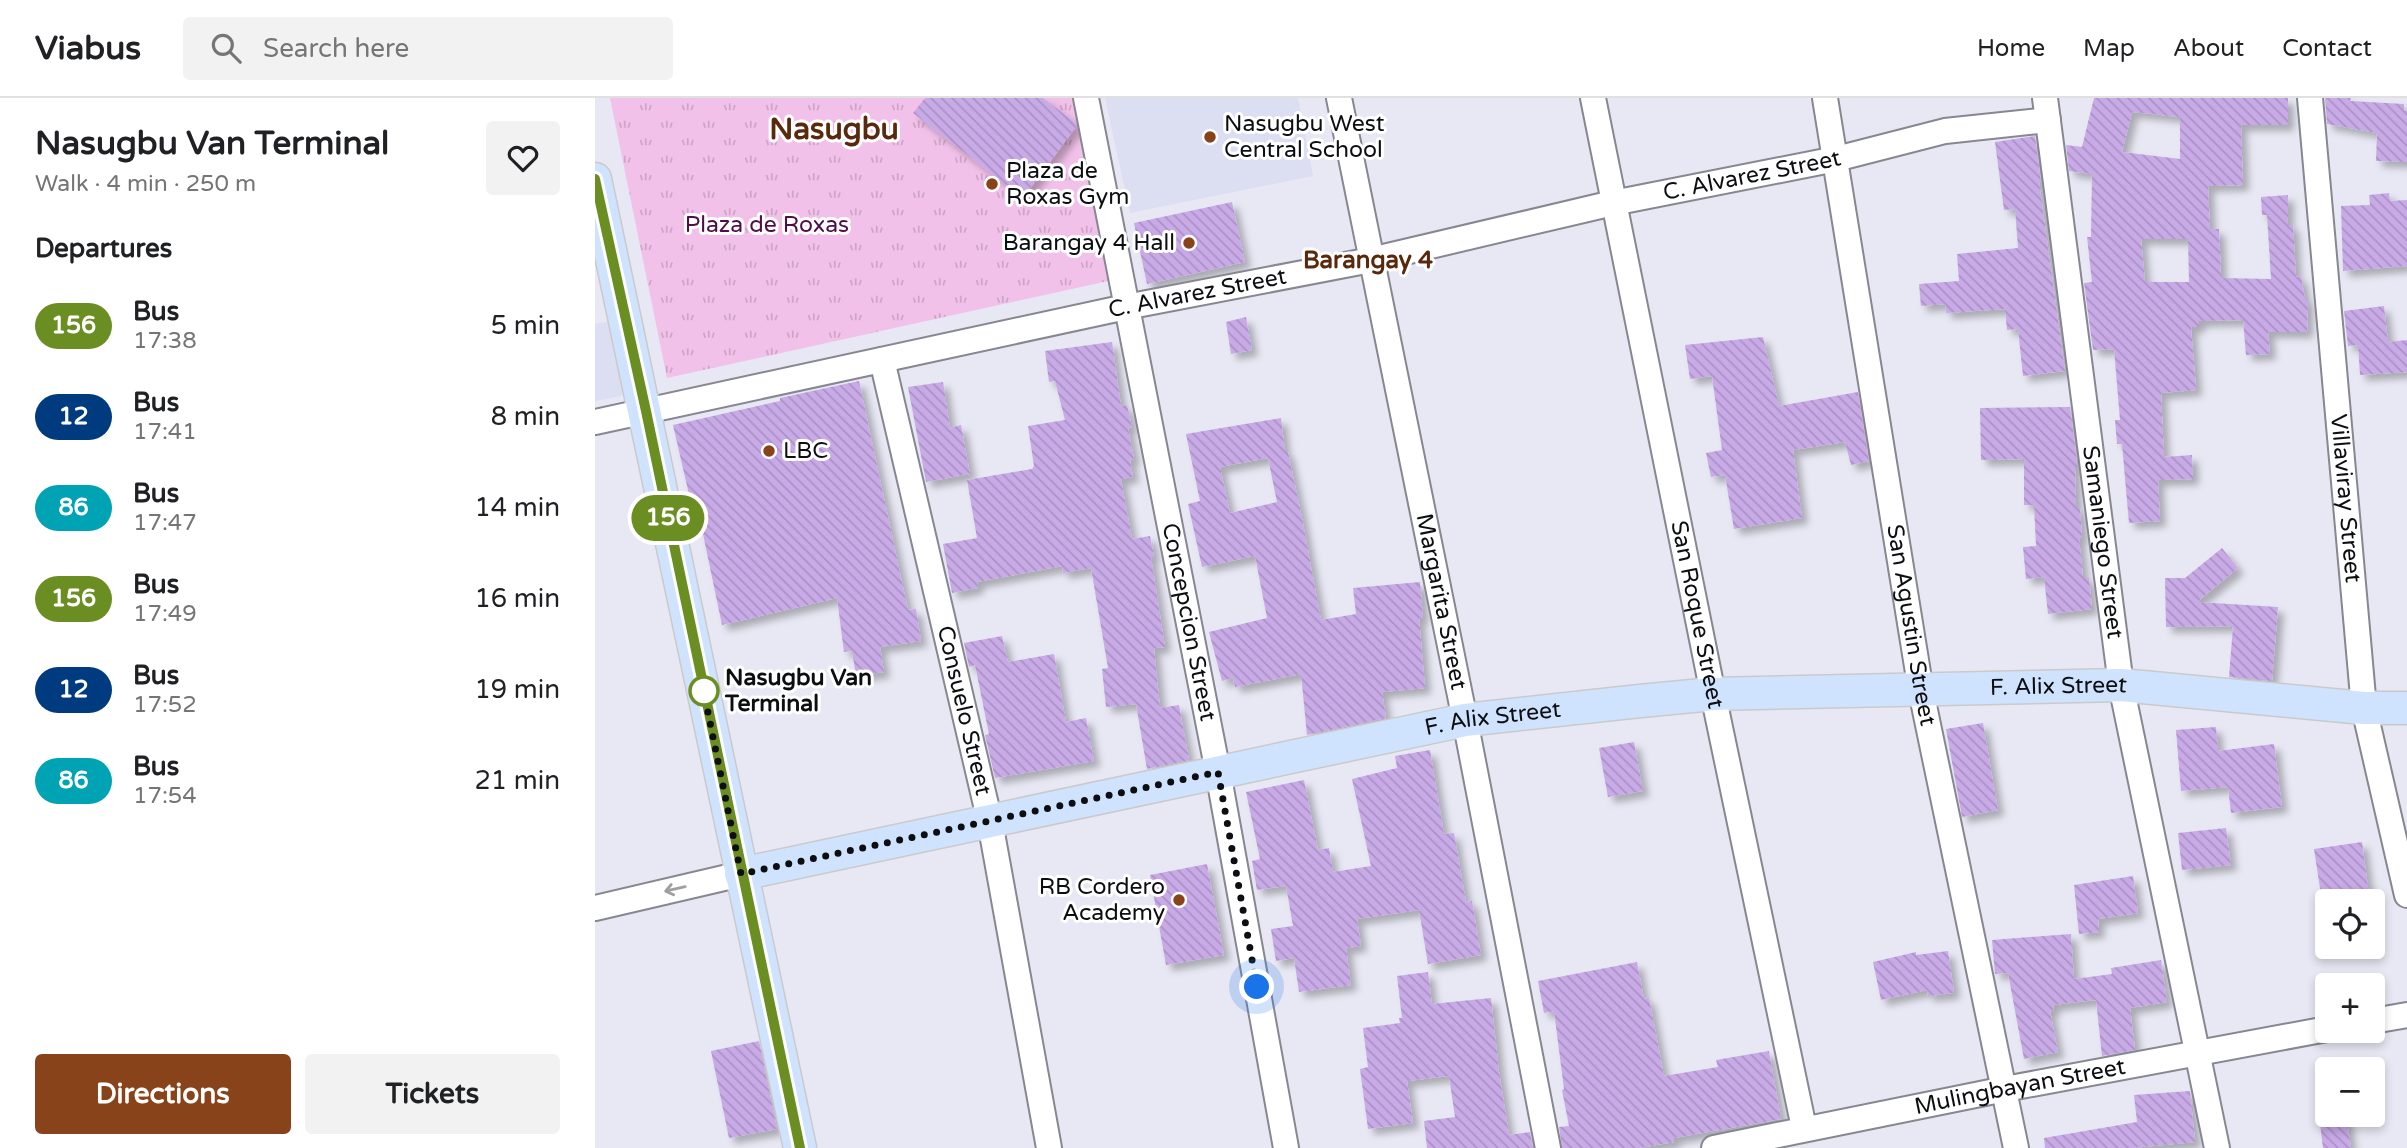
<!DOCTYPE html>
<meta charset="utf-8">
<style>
body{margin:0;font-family:"Varela Round",sans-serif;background:#f2f2f2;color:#202124;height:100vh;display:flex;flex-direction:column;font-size:26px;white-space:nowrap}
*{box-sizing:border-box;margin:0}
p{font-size:23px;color:#757577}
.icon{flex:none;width:38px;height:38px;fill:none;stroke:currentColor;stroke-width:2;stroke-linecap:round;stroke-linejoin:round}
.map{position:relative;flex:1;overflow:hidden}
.side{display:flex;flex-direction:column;background:#fff;width:595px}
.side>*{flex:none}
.badge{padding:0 14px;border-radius:23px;font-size:24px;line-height:46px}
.fabs{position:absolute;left:1720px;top:791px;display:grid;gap:14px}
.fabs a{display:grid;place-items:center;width:70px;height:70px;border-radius:7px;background:#fff;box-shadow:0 4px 10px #0003;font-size:35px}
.you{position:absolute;width:35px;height:35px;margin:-18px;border:5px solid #fff;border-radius:50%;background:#1a73e8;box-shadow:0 0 0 10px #1a73e833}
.map>.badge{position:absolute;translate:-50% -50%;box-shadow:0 0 0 4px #fff}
h2{padding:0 35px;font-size:26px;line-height:63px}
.round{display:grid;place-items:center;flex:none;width:74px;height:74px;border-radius:7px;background:#f2f2f2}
.head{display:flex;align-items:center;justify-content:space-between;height:119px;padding:0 35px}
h1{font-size:33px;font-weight:700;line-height:52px}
.primary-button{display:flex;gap:14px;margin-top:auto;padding:14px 35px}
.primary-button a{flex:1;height:80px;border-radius:7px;background:#88431a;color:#fff;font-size:28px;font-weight:700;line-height:80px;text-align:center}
.primary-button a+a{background:#f2f2f2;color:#202124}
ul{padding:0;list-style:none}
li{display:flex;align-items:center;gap:21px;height:91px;padding:0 35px}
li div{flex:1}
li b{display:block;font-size:26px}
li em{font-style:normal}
li .badge{min-width:77px;font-weight:700;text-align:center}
header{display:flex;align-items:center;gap:42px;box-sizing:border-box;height:98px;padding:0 35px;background:#fff;border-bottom:2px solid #e0e0e0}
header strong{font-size:33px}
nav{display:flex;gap:38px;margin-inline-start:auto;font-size:24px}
.search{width:490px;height:63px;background:#f2f2f2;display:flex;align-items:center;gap:18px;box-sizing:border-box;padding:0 24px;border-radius:7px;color:#757577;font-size:26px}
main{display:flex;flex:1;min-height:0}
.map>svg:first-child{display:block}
</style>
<header>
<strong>Viabus</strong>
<div class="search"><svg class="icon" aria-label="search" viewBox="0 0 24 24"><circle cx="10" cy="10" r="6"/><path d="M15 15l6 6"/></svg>Search here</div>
<nav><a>Home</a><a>Map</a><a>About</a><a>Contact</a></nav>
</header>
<main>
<section class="side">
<div class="head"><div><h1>Nasugbu Van Terminal</h1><p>Walk · 4 min · 250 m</p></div><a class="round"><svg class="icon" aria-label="heart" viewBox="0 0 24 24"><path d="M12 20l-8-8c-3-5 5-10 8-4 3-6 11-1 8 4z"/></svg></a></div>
<h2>Departures</h2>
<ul>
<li><span class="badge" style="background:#6b8e23;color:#fff">156</span><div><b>Bus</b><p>17:38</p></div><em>5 min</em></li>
<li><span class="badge" style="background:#003b80;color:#fff">12</span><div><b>Bus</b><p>17:41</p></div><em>8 min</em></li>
<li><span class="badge" style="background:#00a3b4;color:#fff">86</span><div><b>Bus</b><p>17:47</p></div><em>14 min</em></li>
<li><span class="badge" style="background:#6b8e23;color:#fff">156</span><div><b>Bus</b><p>17:49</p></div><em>16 min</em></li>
<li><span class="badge" style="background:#003b80;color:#fff">12</span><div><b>Bus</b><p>17:52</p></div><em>19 min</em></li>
<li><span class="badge" style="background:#00a3b4;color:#fff">86</span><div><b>Bus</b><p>17:54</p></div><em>21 min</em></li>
</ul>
<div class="primary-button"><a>Directions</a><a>Tickets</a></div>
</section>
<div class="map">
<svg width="1812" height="1050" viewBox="0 0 1812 1050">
<defs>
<pattern id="grass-tufts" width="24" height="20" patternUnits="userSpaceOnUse" patternTransform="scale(1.75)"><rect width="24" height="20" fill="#f2c1ea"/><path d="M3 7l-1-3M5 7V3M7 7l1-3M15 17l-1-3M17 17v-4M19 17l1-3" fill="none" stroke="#cea5c8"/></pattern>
<pattern id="building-back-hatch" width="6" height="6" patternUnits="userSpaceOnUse" patternTransform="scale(1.75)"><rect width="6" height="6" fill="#c8aae7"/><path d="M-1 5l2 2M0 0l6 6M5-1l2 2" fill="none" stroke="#ab91c5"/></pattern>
<filter id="shadow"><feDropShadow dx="6" dy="6" stdDeviation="3.5" flood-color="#0004"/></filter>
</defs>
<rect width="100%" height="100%" fill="#e7e8f3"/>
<path fill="#dcdef1" d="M510,0H703L718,78L535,115Z
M21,222L40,295L0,303V226Z"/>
<path fill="url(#grass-tufts)" d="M15,0H478L518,182L72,280Z"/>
<path fill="url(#building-back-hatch)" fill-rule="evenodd" filter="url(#shadow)" d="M330,0H448L481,25V29L428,100L318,15Z
M1499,0H1693V27H1646L1648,87L1613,88L1615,131H1624L1626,180L1676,181L1672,117H1667L1666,99L1693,97V127H1698L1701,179L1706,178L1710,201H1713L1712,234H1673L1675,256L1651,257L1648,222L1604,223V229H1596L1601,292L1566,295L1569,359L1597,357L1598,381L1563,382L1565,423L1534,425L1527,346H1522L1520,322H1525L1519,251L1498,252L1489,185L1497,184L1492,139H1496L1497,76L1474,73L1471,47L1487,49ZM1537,14L1585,19V61L1527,54ZM1546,141H1593L1594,184H1550Z
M1730,0H1756L1755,3L1809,6V13H1812V64L1781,63L1782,35L1732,26Z
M1440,38L1446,84H1444L1470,273L1428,278L1423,231L1412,232L1410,211L1351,215L1350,206L1326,208L1324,186L1364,183L1362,156L1423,150L1420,111L1409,112L1400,44Z
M1794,95L1795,103L1812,102V168L1748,173L1746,108L1775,107L1774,97Z
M637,104L650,164L552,186L539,125Z
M1789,208L1793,244L1812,242V274L1765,277L1763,247L1753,248L1749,213Z
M651,219L657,252L636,256L631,224Z
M1168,239L1184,308L1263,294L1274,363L1256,367L1250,344L1198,352L1207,420L1139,431L1130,377L1116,379L1111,355L1127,352L1117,278L1095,281L1090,247Z
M517,244L526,308L532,307L537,329L533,330L539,361L535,362L538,379L526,381L537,441L555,438L559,459H556L570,549L559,550L565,610L584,607L594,662L552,671L541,606L511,609L507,571L513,570L496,470L468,475L467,468L382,484L383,490L357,495L348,446L382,440L372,382L437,371L439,368L433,328L470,322L460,283L454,284L450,253Z
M264,283L313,512L321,511L326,543L285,549L289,574L261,578L257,553L249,554L242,500L127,527L104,417L99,418L78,327L185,303V300Z
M348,284L355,330L366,327L375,376L331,384L313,289Z
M1475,309L1482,363V370H1480L1481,410H1485L1487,440H1484L1488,480H1494L1497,511L1453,516L1449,479L1431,481L1428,449L1441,448L1439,407H1429V361L1386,362L1385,310Z
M686,320L690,354H693L707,420L726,522L761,516L758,490L825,484L828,520H824L830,590L787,594L791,620L712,637L706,576L640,589L638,580L627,583L614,534L672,520L660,458L607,469L593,406L605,403L591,336ZM673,360L682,404L635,415L625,369Z
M1627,450L1643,470L1602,504L1683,509L1677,583L1634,579L1638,528L1571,529L1570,480H1590Z
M407,538L413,564L459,556L471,624L491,620L499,663L400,680L390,637L394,636L380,567L374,569L369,545Z
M1388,625L1403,712L1367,719L1351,631Z
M1621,629L1623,653L1679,646L1687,709L1636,715L1633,689L1586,693L1581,632Z
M1039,644L1048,693L1013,699L1004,650Z
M835,652L849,736L859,735L871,804L877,803L886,857L833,866L824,812L762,821L766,848L751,850L756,887L704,894L699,860L681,863L676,831L698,828L691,788L662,792L657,763L665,761L651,694L709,682L723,752L734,750L738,774L776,768L757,681L802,670L800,658Z
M1631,730L1636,767L1587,772L1583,735Z
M1767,744L1774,797L1727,803L1719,751Z
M612,766L629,857L571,867L555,777Z
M1538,778L1543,815L1503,821L1504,834L1484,836L1479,787Z
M1476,836L1479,881L1517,876L1516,870L1566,862L1572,904L1535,910L1540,952L1507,958L1501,902L1458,907L1459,912L1455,913L1463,954L1429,961L1413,875L1400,876L1397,842Z
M1353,853L1359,895L1333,898L1332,892L1286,902L1278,864L1321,854V857Z
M1042,864L1049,901L1054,900L1069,978L1123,969L1121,962L1174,953L1186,1021L1079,1040V1044L1044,1050H967L964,1029L974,1028L967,992L969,991L959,913L949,915L943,883Z
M833,874L837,906L896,900L904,974L914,1037L935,1034L938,1050H832L829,1023L860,1019L854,978L812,983L818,1025L773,1031L765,971L773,969L768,930L805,925L804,920H807L802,878Z
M164,943L182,1031L134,1040L116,953Z
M1595,993L1600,1044L1537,1050H1450L1449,1040L1542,1024L1539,997Z
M1724,1017H1751L1756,1050H1728Z"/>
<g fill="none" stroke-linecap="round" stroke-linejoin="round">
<g stroke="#868791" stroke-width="28">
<g id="minor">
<path id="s1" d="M491,0L623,674L691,1050"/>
<path id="s2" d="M744,0L870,622L953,1050"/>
<path id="s3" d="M998,0L1118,596L1209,1030"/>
<path id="s4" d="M1230,0L1326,593L1421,1050"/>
<path id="s5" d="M1450,0L1526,587L1622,1050"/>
<path id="s6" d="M1715,0L1769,610L1812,797"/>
<path id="s7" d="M287,262L395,724L454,1050"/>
<path id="s8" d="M0,324L531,209L776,162L1018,105L1241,61L1350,33L1453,22"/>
<path d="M0,810L146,776"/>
<path d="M1778,923L1812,917"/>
<path id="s9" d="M1119,1050L1410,991L1732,931"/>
</g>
</g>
<g stroke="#cacacb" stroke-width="35">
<g id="major">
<path d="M0,81L205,1050"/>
<path id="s10" d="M146,776L870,622L1045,603L1118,596L1526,587L1769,610H1812"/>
</g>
</g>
<use href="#minor" stroke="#fff" stroke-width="24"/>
<use href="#major" stroke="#d0e3fe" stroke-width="32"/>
</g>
<defs><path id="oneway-shaft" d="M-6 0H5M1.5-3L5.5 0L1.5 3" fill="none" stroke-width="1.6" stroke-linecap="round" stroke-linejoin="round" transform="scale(1.75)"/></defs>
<use stroke="#9e9fa0" href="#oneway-shaft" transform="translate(80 791) rotate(167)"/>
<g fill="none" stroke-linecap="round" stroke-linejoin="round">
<g stroke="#fff" stroke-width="16">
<path id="line" d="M0,81L51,313L205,1050"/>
</g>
<use href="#line" stroke="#6b8e23" stroke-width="10"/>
<path stroke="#0d0e11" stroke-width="7" stroke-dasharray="0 12.6" d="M109,593L107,585L146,776L623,674L662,889"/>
</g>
<g fill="#88431a" stroke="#fff" stroke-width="2.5">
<circle cx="615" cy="39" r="7"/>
<circle cx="397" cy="86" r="7"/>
<circle cx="594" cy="145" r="7"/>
<circle cx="174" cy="353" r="7"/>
<circle cx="584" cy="802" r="7"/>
</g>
<circle fill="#fff" stroke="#6b8e23" stroke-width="3.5" cx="109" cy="593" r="14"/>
<g text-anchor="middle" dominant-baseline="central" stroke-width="6" stroke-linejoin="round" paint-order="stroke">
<g font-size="23" fill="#0d0e11" stroke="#fff" text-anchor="start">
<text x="629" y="26">Nasugbu West<tspan x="629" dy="26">Central School</tspan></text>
<text x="411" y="73">Plaza de<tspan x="411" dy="26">Roxas Gym</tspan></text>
<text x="580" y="145" text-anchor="end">Barangay 4 Hall</text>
<text x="188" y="353">LBC</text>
<text x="570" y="789" text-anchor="end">RB Cordero<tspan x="570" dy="26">Academy</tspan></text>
</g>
<g font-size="23" fill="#0d0e11" stroke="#fff">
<text stroke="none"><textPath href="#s8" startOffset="1183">C. Alvarez Street</textPath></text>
<text stroke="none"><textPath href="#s8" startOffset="616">C. Alvarez Street</textPath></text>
<text stroke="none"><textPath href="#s6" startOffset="402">Villaviray Street</textPath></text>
<text stroke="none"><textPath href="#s5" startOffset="448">Samaniego Street</textPath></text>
<text stroke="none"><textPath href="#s2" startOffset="514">Margarita Street</textPath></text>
<text stroke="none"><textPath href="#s3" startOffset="527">San Roque Street</textPath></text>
<text stroke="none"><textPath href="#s1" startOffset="534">Concepcion Street</textPath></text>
<text stroke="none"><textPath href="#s4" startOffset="534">San Agustin Street</textPath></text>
<text stroke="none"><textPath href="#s10" startOffset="1335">F. Alix Street</textPath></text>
<text stroke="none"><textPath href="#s7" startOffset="360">Consuelo Street</textPath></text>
<text stroke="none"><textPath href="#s10" startOffset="768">F. Alix Street</textPath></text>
<text stroke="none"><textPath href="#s9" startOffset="312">Mulingbayan Street</textPath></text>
</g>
<g font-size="23" fill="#500d4a" stroke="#fff">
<text x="172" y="127">Plaza de Roxas</text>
</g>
<g font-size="23" font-weight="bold" fill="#0d0e11" stroke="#fff" text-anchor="start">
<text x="130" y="580">Nasugbu Van<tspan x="130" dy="26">Terminal</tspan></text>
</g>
<g font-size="24" font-weight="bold" fill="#58290d" stroke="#fff">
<text x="773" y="162">Barangay 4</text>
</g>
<g font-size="30" font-weight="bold" fill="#58290d" stroke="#fff">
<text x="239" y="31">Nasugbu</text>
</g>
</g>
</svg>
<div class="fabs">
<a><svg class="icon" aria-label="locate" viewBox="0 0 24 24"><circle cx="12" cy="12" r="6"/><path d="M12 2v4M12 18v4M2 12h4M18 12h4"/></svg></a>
<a>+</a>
<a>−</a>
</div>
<div class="you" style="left:662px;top:889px"></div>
<b class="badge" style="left:73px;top:420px;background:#6b8e23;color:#fff">156</b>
</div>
</main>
